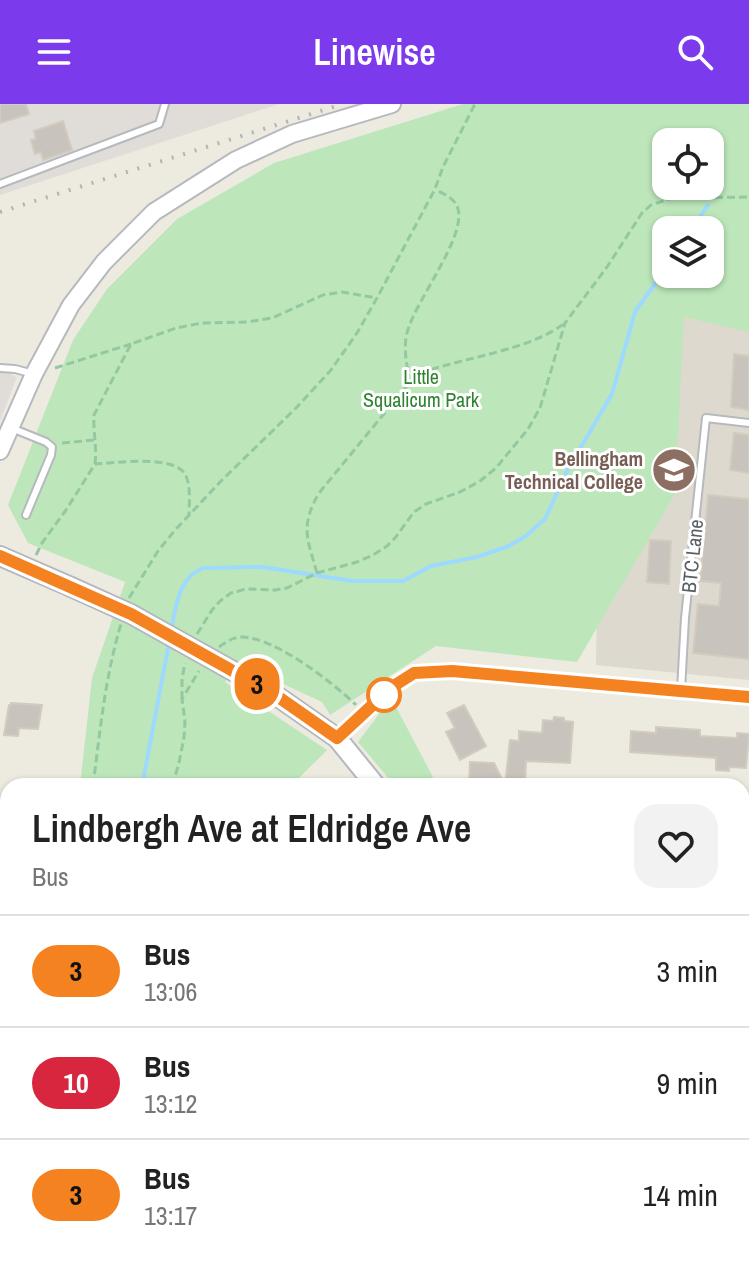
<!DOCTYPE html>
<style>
body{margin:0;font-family:"Archivo Narrow",sans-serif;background:#f2f2f2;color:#222;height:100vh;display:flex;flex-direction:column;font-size:30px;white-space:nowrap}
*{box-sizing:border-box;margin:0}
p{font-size:26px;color:#767676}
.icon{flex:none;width:44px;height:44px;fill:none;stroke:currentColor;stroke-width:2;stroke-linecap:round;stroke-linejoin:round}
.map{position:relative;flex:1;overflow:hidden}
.panel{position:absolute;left:0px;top:674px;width:750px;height:488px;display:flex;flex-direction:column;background:#fff;border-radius:24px 24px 0 0;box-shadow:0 2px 6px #0004}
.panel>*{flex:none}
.badge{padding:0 16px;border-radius:26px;font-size:28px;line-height:52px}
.controls{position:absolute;left:652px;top:24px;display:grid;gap:16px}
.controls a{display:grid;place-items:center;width:72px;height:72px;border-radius:16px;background:#fff;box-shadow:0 2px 6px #0004;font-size:40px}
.map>.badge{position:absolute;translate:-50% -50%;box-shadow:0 0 0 4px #fff}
.round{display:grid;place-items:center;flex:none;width:84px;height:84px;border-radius:24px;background:#f2f2f2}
.overview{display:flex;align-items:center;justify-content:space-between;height:136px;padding:0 32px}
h1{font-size:38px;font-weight:600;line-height:60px}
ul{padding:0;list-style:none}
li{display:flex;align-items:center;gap:24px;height:112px;padding:0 32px;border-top:2px solid #e0e0e0}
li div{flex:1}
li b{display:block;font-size:30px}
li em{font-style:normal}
li .badge{min-width:88px;font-weight:700;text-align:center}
header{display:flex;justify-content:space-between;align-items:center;height:104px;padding:0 32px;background:#7c3aed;color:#fff;font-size:36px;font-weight:600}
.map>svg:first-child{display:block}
</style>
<header><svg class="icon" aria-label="menu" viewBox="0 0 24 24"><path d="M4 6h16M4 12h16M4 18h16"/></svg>Linewise<svg class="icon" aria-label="search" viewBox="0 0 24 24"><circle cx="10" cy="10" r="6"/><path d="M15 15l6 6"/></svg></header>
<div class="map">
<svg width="749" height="1162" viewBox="0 0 749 1162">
<rect width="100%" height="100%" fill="#edeae0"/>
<path fill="#e0ddd8" d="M0,0H279L0,91Z
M0,266L17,273L0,317Z"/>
<path fill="#ddd9cf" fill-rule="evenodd" d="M605,0H749V576L596,561ZM666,38H710V82H666ZM666,126H710V170H666Z"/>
<path fill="#bde7bb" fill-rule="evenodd" d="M463,0H749V228L684,213L675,390L577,558L436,542L330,611L322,598L238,559L225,578L327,646L297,676L302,682H80L92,574L125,478L28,439L8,401L73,236L107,185L177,115L274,59ZM666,38H710V82H666ZM666,126H710V170H666Z
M395,601L433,673L410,682H395L358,638L385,602Z"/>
<path fill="#9ed9ff" d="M0,998L8,1000V1154H742V1133L749,1134V1162H0Z"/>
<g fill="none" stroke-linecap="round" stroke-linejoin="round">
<path stroke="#9ed9ff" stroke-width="4" d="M691,126L708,101
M171,526C176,503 178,474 203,464L263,463L352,477H403L431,462L477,453L509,442L526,432L545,415L568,365L612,290L635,208L666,164
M142,682L169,539"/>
</g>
<path fill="#c8c4bd" stroke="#d2cbbe" stroke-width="2" d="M0,0H26L29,10L0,19Z
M63,17L72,46L43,56L41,48L35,50L31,36L36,35L34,27Z
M734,250L749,252V306L731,303Z
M734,329L749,331V369L730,366Z
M708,391L749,395V555L693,549L698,500L719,502L721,479L700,477Z
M650,436L671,437L669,480L647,478Z
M11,599L42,601L38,625L19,624L18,632L4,631L9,601H11Z
M464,601L486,642L460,656L446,628L455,624L447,609Z
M554,613L564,614V617L573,618L570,659L526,657L525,682H469L470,658L494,659L505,681L510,636L519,637V627L542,629L543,616L553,617Z
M656,623L700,626V632L737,634V629L749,630L746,664L729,663V667L716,666V654L630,648L631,627L656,629Z"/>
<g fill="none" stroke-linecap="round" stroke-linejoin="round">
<g stroke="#b6b9be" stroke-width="10">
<path id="service" d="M0,80L159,20L165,0
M0,264L15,265L34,270
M14,325L46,338L52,343L51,351L26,411
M681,586L685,514L706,314L749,319
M742,721H749"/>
</g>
<g stroke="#b6b9be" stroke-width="16">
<path id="minor" d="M337,634L392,583L414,569L452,567L749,593"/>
</g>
<g stroke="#b6b9be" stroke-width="20">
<path id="tertiary" d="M0,347L34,270L71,201L104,158L154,108L236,56L292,30L392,0"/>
</g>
<g stroke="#b4b8be" stroke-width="22">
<path id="secondary" d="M0,452L69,482
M274,590L337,634L376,682
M742,853L749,854"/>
</g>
<path stroke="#93c8a1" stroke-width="3" stroke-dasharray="8 4" stroke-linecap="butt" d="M55,264L131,240
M410,278C407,262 403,245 407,229C415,197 466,134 458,105C456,95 444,90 436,86
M62,339L94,336
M95,360C97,343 93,327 94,311L131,240L176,224L202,219L247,218L272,214L323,191L342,188L377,194
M36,451L42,439L66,406L95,360C116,359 177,350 186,372C191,383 189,399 189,411
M317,469C307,434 300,422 319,389L410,278L422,269L436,264C476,252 532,244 565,219
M129,494L158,447L176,425L221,377L297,303L331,266L357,229L377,194L435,85L443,63L475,0
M197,530L212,506L220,497L231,489L246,485L275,486L287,484L317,469L357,458L373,451L387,442L395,434L414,408L426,400L460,388L480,377L496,364L528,325L540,304L565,219L607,163L642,109L651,101L672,94L749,93
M219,543C226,538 233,533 242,533C276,534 332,578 356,601
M182,595V575L185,559
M93,682C100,628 105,573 121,520
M172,682L179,659L184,633L185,617L182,595L199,567
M9,1162L11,1154"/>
<use href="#service" stroke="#fff" stroke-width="6"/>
<use href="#minor" stroke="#fff" stroke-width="12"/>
<use href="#tertiary" stroke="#fff" stroke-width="16"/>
<use href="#secondary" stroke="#fff" stroke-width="18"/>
<path stroke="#b2b3b3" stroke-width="4" stroke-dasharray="2 10" stroke-linecap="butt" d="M0,108L343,0
M0,927L8,928
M742,1070L749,1071"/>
<g stroke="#b4b8be" stroke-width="22" stroke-linecap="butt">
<path id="secondary-bridge" d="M69,482L131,510L274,590"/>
</g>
<use href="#secondary-bridge" stroke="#fff" stroke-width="18"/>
</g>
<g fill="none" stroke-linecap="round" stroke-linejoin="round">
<g stroke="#fff" stroke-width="18">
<path id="line" d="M0,452L131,510L274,590L337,634L392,583L414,569L452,567L749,593"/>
</g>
<use href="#line" stroke="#f58220" stroke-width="12"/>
</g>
<defs>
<g id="university-disc" transform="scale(2.3)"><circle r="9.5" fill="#8d6e63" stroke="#fff"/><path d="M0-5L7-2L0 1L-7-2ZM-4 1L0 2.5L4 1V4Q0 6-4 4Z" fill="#fff"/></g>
</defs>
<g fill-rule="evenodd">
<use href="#university-disc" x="674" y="366"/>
</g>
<circle fill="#fff" stroke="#f58220" stroke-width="4" cx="384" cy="591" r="16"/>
<g text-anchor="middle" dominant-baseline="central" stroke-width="6" stroke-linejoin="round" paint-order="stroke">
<g font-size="20" fill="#2f8330" stroke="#fff">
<text x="421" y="272">Little<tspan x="421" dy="23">Squalicum Park</tspan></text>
</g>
<g font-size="20" font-weight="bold" fill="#785e54" stroke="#fff" text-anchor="end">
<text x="643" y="354">Bellingham<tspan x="643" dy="23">Technical College</tspan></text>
</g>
<g font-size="20" fill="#595e62" stroke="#fff">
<text transform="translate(692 452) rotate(-84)">BTC Lane</text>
</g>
</g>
</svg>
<div class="controls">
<a><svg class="icon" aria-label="locate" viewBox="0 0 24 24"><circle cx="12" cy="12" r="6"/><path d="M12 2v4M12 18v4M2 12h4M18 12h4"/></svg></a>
<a><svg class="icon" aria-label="layers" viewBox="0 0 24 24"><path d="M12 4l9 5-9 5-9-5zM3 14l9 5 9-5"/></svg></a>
</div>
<b class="badge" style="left:257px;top:580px;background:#f58220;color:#111">3</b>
<section class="panel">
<div class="overview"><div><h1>Lindbergh Ave at Eldridge Ave</h1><p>Bus</p></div><a class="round"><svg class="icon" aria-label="heart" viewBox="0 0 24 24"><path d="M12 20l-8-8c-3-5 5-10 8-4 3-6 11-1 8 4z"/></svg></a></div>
<ul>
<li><span class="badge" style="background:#f58220;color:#111">3</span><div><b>Bus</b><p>13:06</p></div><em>3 min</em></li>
<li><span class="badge" style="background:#d7263d;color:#fff">10</span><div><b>Bus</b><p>13:12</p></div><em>9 min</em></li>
<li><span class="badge" style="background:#f58220;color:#111">3</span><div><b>Bus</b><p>13:17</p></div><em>14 min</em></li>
</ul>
</section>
</div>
